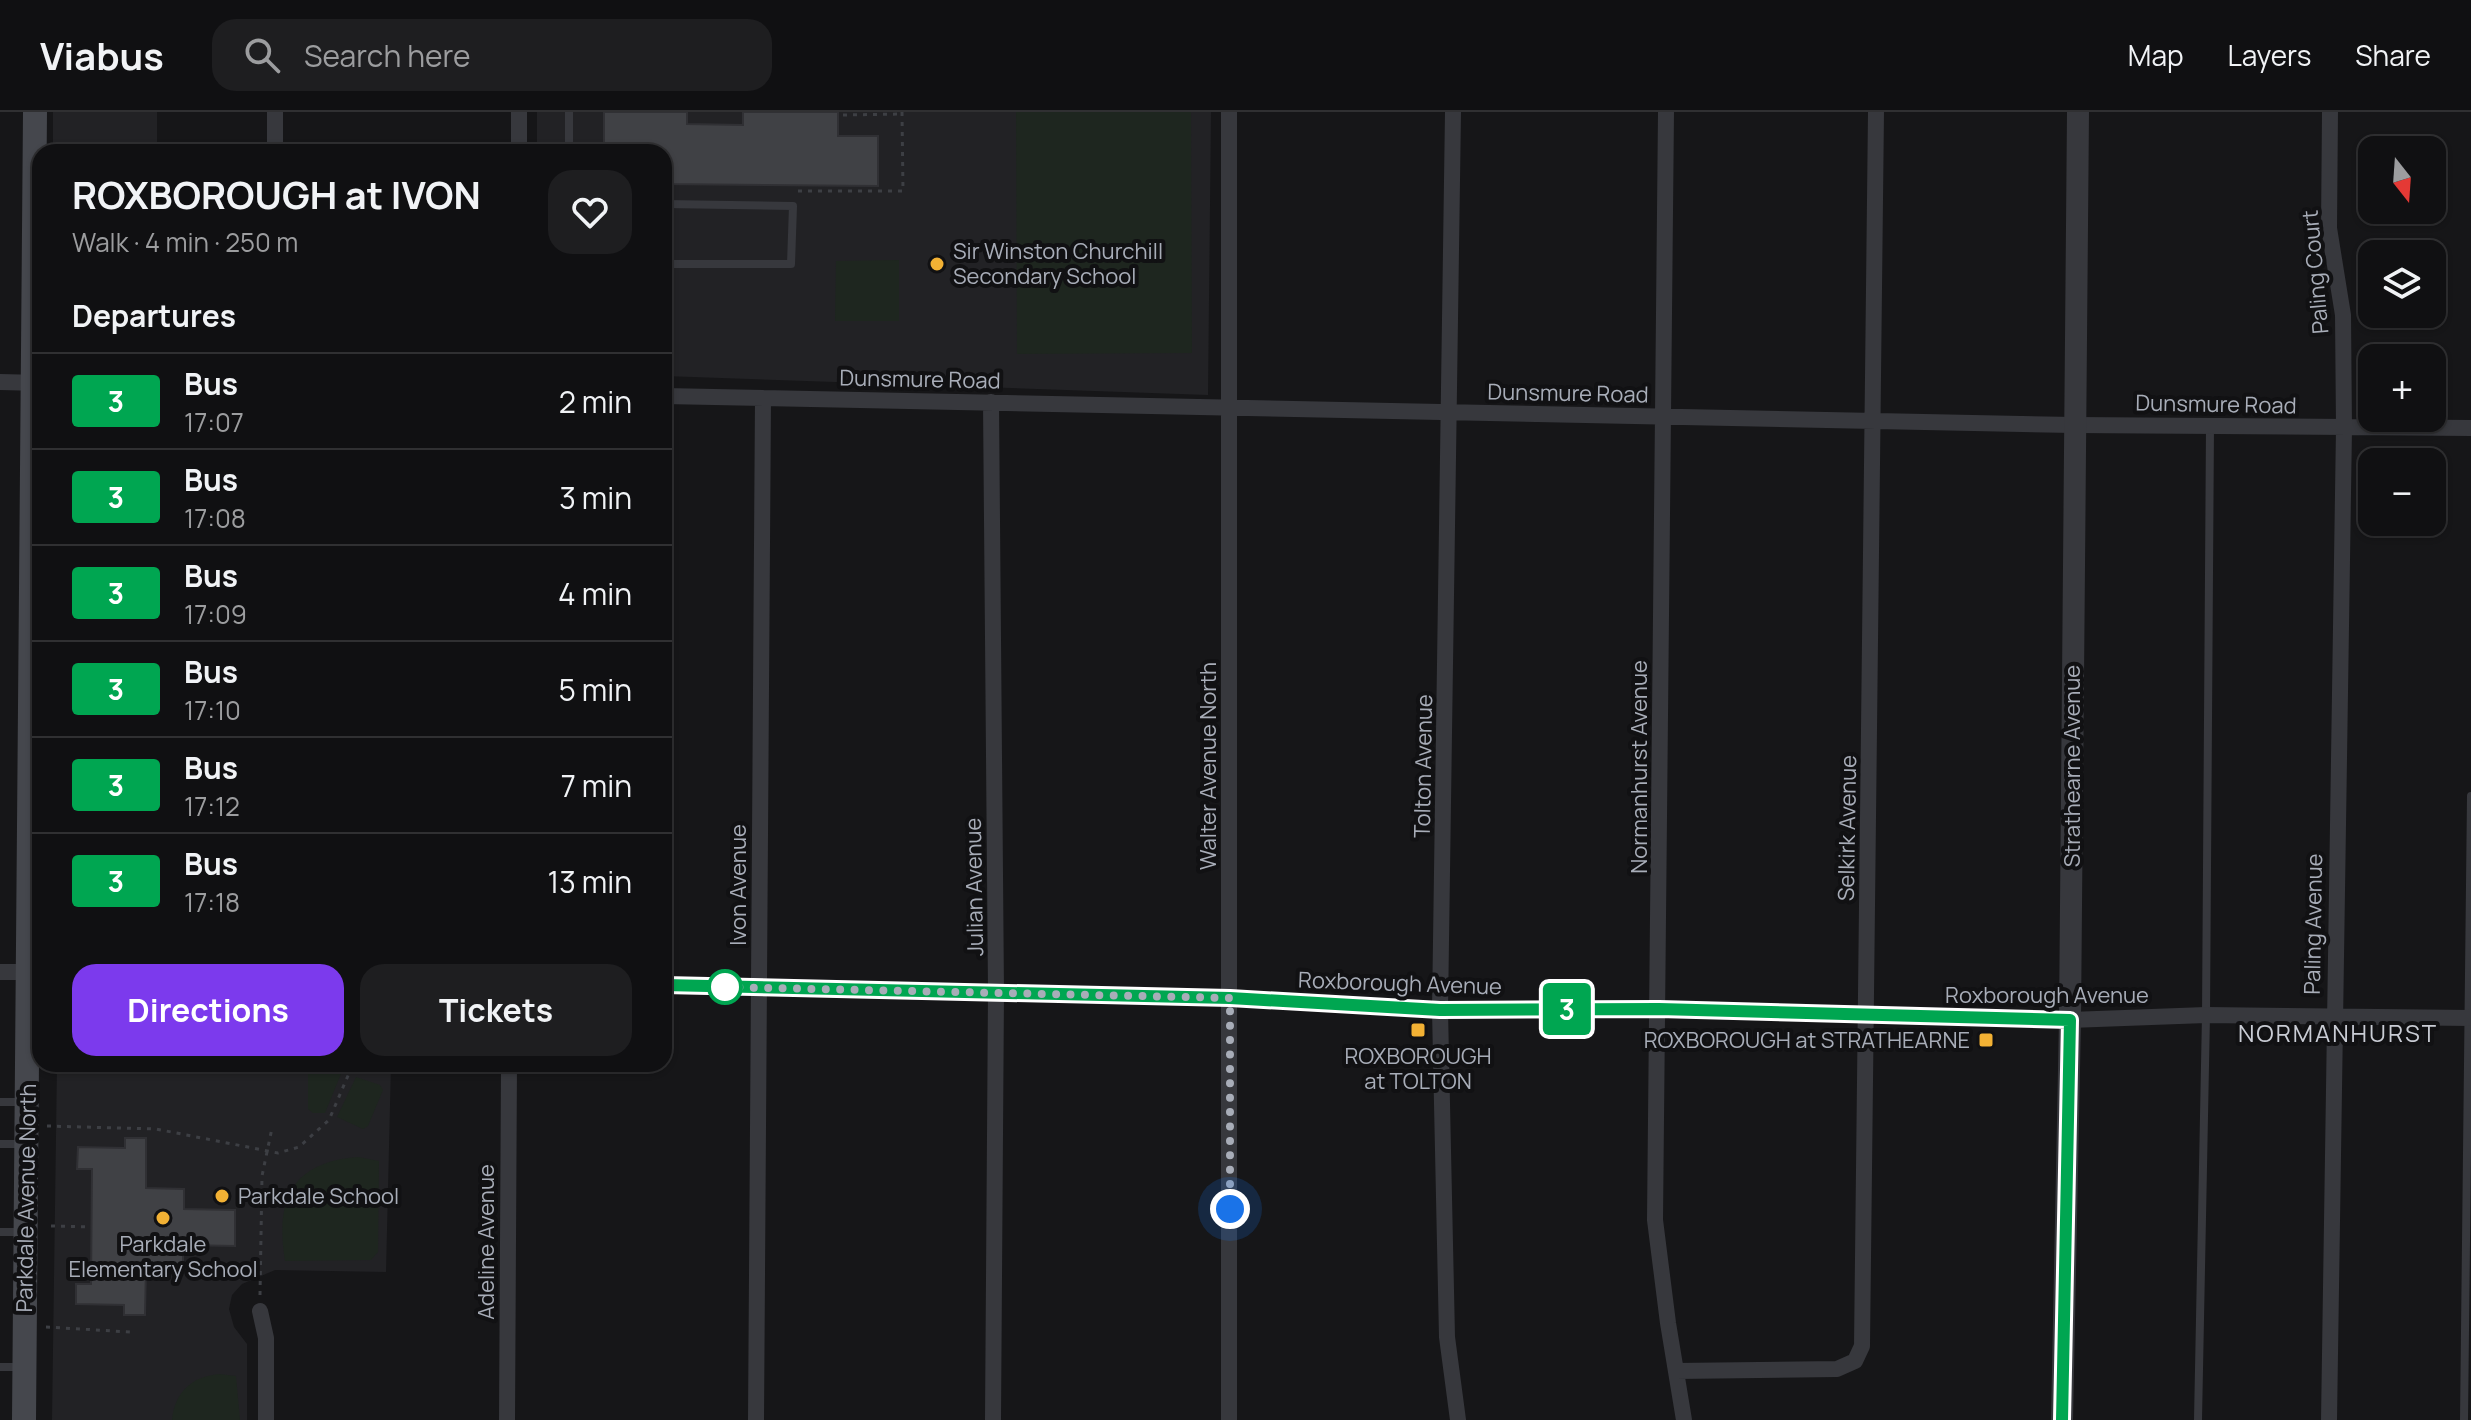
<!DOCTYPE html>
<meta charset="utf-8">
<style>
body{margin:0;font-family:Manrope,sans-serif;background:#1e1e20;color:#f1f3f6;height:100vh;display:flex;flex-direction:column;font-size:30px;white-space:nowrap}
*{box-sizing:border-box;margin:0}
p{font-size:26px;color:#9c9d9f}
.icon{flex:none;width:44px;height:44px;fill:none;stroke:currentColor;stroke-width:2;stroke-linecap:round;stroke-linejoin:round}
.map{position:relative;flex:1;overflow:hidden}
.side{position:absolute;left:32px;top:32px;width:640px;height:928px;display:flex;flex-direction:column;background:#101012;border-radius:24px;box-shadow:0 2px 6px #0004,0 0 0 2px #303032}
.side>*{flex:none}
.badge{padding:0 16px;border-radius:6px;font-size:28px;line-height:52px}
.needle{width:52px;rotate:163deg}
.controls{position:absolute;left:2358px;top:24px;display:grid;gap:16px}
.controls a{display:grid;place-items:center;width:88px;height:88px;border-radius:16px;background:#101012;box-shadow:0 2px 6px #0004,0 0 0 2px #303032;font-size:40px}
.you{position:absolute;width:40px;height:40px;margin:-20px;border:6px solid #fff;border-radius:50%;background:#1a73e8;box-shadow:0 0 0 12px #1a73e833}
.map>.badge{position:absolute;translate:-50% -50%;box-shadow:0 0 0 4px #fff}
h2{padding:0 40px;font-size:30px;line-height:72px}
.round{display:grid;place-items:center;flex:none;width:84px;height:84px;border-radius:24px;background:#1e1e20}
.headline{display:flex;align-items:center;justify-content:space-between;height:136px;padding:0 40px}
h1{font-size:38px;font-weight:700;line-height:60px}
.primary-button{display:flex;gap:16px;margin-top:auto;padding:16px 40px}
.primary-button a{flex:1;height:92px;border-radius:24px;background:#7c3aed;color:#fff;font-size:32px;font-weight:700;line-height:92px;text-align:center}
.primary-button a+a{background:#1e1e20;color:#f1f3f6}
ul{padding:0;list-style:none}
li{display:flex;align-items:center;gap:24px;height:96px;padding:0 40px;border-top:2px solid #303032}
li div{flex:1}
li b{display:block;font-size:30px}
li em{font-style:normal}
li .badge{min-width:88px;font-weight:700;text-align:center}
header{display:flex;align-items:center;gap:48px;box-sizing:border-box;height:112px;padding:0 40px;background:#101012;border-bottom:2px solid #303032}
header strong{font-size:38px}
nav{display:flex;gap:44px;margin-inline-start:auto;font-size:28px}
.search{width:560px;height:72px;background:#1e1e20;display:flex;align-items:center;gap:20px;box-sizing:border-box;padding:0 28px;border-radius:24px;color:#9c9d9f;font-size:30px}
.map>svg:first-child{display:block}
</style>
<header>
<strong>Viabus</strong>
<div class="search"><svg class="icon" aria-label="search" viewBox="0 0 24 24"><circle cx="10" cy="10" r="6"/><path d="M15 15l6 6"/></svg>Search here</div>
<nav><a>Map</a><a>Layers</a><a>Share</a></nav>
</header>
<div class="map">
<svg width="2471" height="1308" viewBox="0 0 2471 1308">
<rect width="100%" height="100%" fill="#161618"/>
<path fill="#222225" d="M53,0H157V40H53Z
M537,0H1211L1208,283L664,264V40H537Z
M57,952H391L386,1160L275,1158L242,1172L232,1183L229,1197L234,1215L247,1232V1308H52Z"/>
<path fill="#1e261f" d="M1016,0H1191L1192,241L1017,242Z
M899,148V209H835L836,149Z
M308,952H345L325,1001H313L308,997Z
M356,965L380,973L383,978L368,1014L363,1017L337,1005Z
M358,1045L379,1049L378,1140L371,1148L285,1149C275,1087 292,1050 358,1045Z
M219,1262L236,1264L240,1308H172C175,1280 191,1265 219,1262Z"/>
<path fill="#404145" stroke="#303034" stroke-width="2" d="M604,0H687V12L743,13V0H838V24H878V74L664,72V40H604Z
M125,1026H146V1076L184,1077V1097L235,1098V1134L183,1133V1154H146L145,1203H124V1193L76,1192V1172H91L92,1057H77L78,1035L125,1036Z"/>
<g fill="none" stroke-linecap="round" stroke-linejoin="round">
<path stroke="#3d3f44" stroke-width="3" stroke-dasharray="4 6" stroke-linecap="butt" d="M843,3L902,2
M798,79H903L902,0
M47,1014L156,1017L278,1041L299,1035L329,1008L353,952
M51,1114L91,1115
M260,1183L262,1064L272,1016
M46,1215L130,1220"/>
<path stroke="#37383d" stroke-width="8" d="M569,40V0
M664,92L793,94L791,152H664
M0,990H23
M0,1032H22
M0,1120H21
M0,1255H23
M2198,1308L2206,903L2210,314
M2464,1308L2471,684"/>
<path stroke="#37383d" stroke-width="16" d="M1229,0V1308
M1453,0L1440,898L1447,1225L1458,1308
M1666,0L1655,1108L1668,1211L1684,1308
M275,40V0
M519,40V0
M0,270L40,271
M664,284L2074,313L2471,316
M991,290L996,880L993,1308
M0,860H40
M664,873L1230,886L1440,898L1659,897L2070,908L2206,903L2471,906
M260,1199L266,1226V1308
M1676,1259L1837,1257L1855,1249L1862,1234L1876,0
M507,1308L509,952
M756,1308L763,286
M2329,1308L2344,316L2343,203L2329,116L2330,0"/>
<path stroke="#37383d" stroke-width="22" d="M2062,1308L2070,908L2078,0"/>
<path stroke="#45474d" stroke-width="24" d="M24,1308L35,0"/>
</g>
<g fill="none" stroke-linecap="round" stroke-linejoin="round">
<g stroke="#fff" stroke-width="18">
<path id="line" d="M664,873L1230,886L1440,898L1659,897L2070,908L2062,1308"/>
</g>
<use href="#line" stroke="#00a651" stroke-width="12"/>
<path stroke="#a8adb8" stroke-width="8" stroke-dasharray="0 14.4" d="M725,875L1230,886V1097"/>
</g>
<g fill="#f2b134" stroke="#111113" stroke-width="3">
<circle cx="937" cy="152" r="8"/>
<rect x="1410" y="910" width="16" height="16" rx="4"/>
<rect x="1978" y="920" width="16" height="16" rx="4"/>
<circle cx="222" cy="1084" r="8"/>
<circle cx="163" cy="1106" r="8"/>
</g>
<circle fill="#fff" stroke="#00a651" stroke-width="4" cx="725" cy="875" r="16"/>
<g text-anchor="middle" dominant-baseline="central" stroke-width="8" stroke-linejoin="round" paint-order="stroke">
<g font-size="22" fill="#a8adb8" stroke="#111113" text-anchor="start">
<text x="953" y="139">Sir Winston Churchill<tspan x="953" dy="25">Secondary School</tspan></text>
<text x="1970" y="928" text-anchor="end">ROXBOROUGH at STRATHEARNE</text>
<text x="1418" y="944" text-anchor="middle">ROXBOROUGH<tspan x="1418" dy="25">at TOLTON</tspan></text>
<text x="238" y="1084">Parkdale School</text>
<text x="163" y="1132" text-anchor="middle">Parkdale<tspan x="163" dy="25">Elementary School</tspan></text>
</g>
<g font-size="22" fill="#a8adb8" stroke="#111113">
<text transform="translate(2315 160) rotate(-95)">Paling Court</text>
<text transform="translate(920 267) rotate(1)">Dunsmure Road</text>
<text transform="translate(1568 281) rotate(1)">Dunsmure Road</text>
<text transform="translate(2216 292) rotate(1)">Dunsmure Road</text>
<text transform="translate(1208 654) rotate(-90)">Walter Avenue North</text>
<text transform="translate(1423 654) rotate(-89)">Tolton Avenue</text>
<text transform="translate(2072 654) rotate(-90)">Strathearne Avenue</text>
<text transform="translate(1639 655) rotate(-90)">Normanhurst Avenue</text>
<text transform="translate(1847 716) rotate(-89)">Selkirk Avenue</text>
<text transform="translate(738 773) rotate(-90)">Ivon Avenue</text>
<text transform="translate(974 775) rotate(-91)">Julian Avenue</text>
<text transform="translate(2313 812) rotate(-89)">Paling Avenue</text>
<text transform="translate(1400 871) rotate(2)">Roxborough Avenue</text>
<text x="2047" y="883">Roxborough Avenue</text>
<text transform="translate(26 1086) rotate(-89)">Parkdale Avenue North</text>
<text transform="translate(486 1130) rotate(-90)">Adeline Avenue</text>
</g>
<g font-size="24" letter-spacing="2" fill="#c9ccd4" stroke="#111113">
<text x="2338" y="920">NORMANHURST</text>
</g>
</g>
</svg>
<div class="controls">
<a><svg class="needle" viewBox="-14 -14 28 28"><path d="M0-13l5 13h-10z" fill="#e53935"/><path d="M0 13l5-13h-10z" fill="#9c9d9f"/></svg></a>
<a><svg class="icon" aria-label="layers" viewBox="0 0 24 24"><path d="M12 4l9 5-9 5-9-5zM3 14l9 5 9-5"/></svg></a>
<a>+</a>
<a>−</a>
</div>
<div class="you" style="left:1230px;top:1097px"></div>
<b class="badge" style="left:1567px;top:897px;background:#00a651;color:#fff">3</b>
<section class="side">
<div class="headline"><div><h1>ROXBOROUGH at IVON</h1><p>Walk · 4 min · 250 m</p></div><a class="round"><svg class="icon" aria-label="heart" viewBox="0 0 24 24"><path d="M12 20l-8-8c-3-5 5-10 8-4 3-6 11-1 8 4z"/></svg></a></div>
<h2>Departures</h2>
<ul>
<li><span class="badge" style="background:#00a651;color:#fff">3</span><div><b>Bus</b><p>17:07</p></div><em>2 min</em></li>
<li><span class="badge" style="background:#00a651;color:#fff">3</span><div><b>Bus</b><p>17:08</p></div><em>3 min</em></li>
<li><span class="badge" style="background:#00a651;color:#fff">3</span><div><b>Bus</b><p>17:09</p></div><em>4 min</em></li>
<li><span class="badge" style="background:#00a651;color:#fff">3</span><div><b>Bus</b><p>17:10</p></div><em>5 min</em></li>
<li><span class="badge" style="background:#00a651;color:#fff">3</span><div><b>Bus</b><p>17:12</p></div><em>7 min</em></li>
<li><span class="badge" style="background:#00a651;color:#fff">3</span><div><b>Bus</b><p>17:18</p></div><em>13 min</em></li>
</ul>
<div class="primary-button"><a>Directions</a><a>Tickets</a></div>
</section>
</div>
